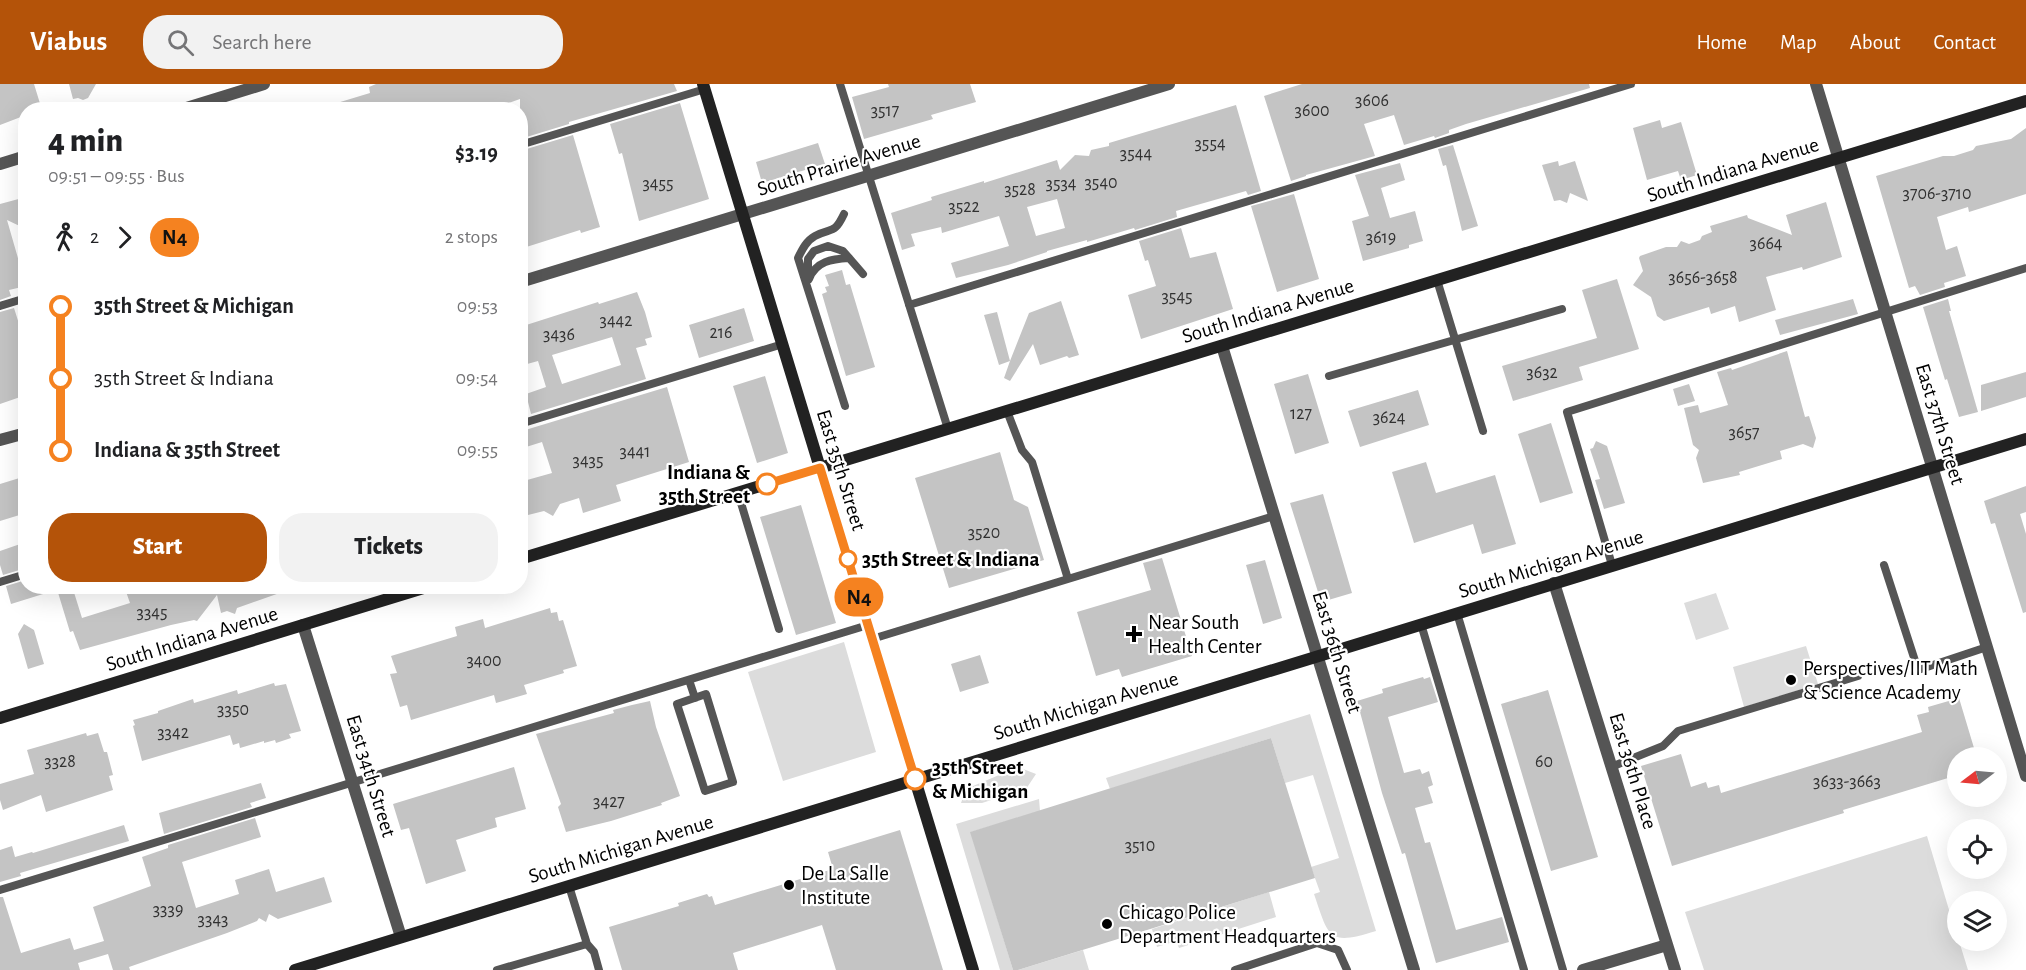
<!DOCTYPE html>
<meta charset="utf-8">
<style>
body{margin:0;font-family:"Alegreya Sans",sans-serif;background:#f2f2f2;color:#202124;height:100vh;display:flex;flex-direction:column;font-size:22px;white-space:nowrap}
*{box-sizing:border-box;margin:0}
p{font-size:20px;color:#757577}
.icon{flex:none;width:33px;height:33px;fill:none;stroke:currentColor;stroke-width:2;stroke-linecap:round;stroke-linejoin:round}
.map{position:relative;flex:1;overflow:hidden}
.details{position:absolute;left:18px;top:18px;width:510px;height:492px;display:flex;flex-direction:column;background:#fff;border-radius:24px;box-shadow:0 6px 24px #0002}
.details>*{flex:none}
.badge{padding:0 12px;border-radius:20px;font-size:21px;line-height:39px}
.needle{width:39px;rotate:254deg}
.buttons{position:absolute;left:1947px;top:663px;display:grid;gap:12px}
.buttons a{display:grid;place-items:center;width:60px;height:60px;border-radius:50%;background:#fff;box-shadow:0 6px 24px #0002;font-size:30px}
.map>.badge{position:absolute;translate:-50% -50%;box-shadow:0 0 0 3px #fff}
.legs{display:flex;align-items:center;gap:9px;height:66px;padding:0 30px;font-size:20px}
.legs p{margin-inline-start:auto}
.head{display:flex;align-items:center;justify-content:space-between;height:102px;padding:0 30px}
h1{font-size:33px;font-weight:800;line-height:45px}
.cta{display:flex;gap:12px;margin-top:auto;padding:12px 30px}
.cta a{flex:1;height:69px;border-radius:24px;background:#b45309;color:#fff;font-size:24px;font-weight:800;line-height:69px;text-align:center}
.cta a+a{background:#f2f2f2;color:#202124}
ul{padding:0 30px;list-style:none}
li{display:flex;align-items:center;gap:21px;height:72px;font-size:22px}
li i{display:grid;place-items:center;width:9px;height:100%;margin:0 8px;background:currentColor}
li i::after{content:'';width:15px;height:15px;margin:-8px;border:4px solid;border-radius:50%;background:#fff}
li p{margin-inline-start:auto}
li:first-child i{background:linear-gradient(#0000 50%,currentColor 0)}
li:last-child i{background:linear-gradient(currentColor 50%,#0000 0)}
header{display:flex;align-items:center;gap:36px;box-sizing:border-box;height:84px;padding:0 30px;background:#b45309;color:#fff}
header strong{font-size:28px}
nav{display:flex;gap:33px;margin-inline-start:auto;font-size:21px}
.search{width:420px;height:54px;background:#f2f2f2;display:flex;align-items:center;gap:15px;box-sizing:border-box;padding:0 21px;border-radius:24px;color:#757577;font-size:22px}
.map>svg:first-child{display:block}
</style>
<header>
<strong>Viabus</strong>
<div class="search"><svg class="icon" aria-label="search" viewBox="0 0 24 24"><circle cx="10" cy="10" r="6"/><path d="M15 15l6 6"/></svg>Search here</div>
<nav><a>Home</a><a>Map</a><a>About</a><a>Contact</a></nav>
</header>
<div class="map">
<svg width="2026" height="886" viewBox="0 0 2026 886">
<rect width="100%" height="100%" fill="#fff"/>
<path fill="#dcdcdc" d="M1716,509L1729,545L1696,556L1684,519Z
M844,558L876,668L783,697L748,588Z
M1806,562L1818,600L1744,623L1733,583Z
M1310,630L1376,847C1328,862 1329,854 1314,810L1320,808L1311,783L1339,774L1313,691L1285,699L1271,654L1110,705L1106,694Z
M1018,683L1036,690L1026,705L982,719H961L966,705Z
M1039,715L1040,727L971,748L1013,886H1000L956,740Z
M1927,752L1958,856L1959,857L1968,886H1704L1685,828Z
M1269,808L1276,833L1179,864L1176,857L1157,863L1152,845Z
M1083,866L1089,886H1018Z"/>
<path fill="#c4c4c4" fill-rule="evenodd" d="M0,0H34L42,26H26V31L0,41Z
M69,0H96L88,14L83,16L78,14L73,15Z
M376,0H674L677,7L569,38V40L520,55V15L489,26H328L327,22L370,9L369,3Z
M888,0H970L976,18L931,31L933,35L864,55L852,13L889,3Z
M1302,0H1589L1590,4L1466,40L1449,46V49L1435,54L1434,52L1404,61L1394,31L1364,40L1375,72L1306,91V92L1291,97L1264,12Z
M680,19L709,115L639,137L622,69L619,70L610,40Z
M1236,21L1261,107L1248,111L1246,107L1176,127L1177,133L1135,146L1134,144L1087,158V156L1047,167V168L1008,181L956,194L951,179L1009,162L999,132L942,149L941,143L911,150L915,162L902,166L891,129L932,116L931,113L984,97V99L1057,76L1060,86L1075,71L1089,72L1091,66L1109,62V59ZM1057,115L1065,144L1036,152L1027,123Z
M1660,36L1662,44L1681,38L1697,91L1681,96L1678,87L1647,96L1633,44Z
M2026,44V110L1969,128L1968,123L1937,133L1946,166L1957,162L1966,192L1944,199L1945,203L1920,211L1915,202L1909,204L1876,92L1943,72H1954L1973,66L1976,62L2011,55Z
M573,51L600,143L581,149L580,146L520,165V67Z
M818,59L825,80L762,99L756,78Z
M1453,61L1478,142L1462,147L1446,81L1443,82L1438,65Z
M1558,77L1559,82L1575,77L1588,117L1570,109L1567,119L1560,116L1554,117L1542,81Z
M1400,79L1405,96L1381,104L1390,134L1415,127L1423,157L1409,161V164L1363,177L1352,137L1369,132L1355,91Z
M1294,110L1319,195L1277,208L1251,122Z
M26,113V145L7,136L26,202L9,206L11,212L0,216V120Z
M1826,118L1842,173L1803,186L1802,183L1766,193L1776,226L1739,238L1735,222L1711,230L1709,223L1664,237L1657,232L1651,213L1633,201L1643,187L1639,174L1640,172L1666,163H1677L1681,157L1689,160L1700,156L1702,152L1712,148L1710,142L1747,131L1748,134L1792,151L1786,131Z
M1181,144L1190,174L1216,168L1233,225L1141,255L1128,211L1156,202L1148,176L1145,177L1139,157Z
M842,186L846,201L850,200L875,283L846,292L822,210L827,208L825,203L829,202L825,191Z
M1617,195L1639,265L1579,283L1583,296L1513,317L1502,282L1597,254L1582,206Z
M637,208L645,228L652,253L645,255L647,261L636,264L646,295L531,330L526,310L546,303L538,277L520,282V243L598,218L599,220ZM612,253L621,281L562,300L552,271Z
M1853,215L1858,230L1780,251L1775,236Z
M1948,215L1951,227H1949L1978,328L1959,333L1947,295L1945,296L1923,223Z
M1061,217L1079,271L1069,274L1067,272L1040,281L1033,260L1010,297L1004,294L1010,277L999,281L984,231L997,228L1010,277L1029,229Z
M14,224L26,262V311L0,320V228Z
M744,224L754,257L699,274L689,241Z
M1787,267L1805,333L1809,332L1816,354L1813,364L1803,360L1780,367L1782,375L1739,388L1740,391L1703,399L1696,374L1699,366L1693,361L1684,324L1698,321L1700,329L1728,321L1717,288L1731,284L1732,286Z
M2026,288V313L1981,327V301Z
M1308,290L1329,359L1295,370L1274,300Z
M765,292L788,369L757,379L733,302Z
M1689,300L1695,317L1678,322L1673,305Z
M667,303L689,378L616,401L621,417L583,429L579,414L560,420L553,432L544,427L520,433V398L552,389L542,358L526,363L522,347Z
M1418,306L1429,341L1360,363L1348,327Z
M1551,339L1573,409L1540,419L1518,350Z
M1596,357L1607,362L1625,419L1604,425L1595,396L1600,395L1590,365L1593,364Z
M1000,368L1014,416L1028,423L1044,476L949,504L915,394Z
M1426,378L1436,409L1495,391L1516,460L1482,470L1473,440L1414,459L1392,388Z
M26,392V429L0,437V400Z
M2026,402V428L2020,430L2026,450V528L2023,529L1995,439L1991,440L1984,417Z
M1323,410L1352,509L1325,517L1321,507L1318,508L1290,419Z
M801,421L836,539L796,551L760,433Z
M26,458V484L3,491L0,481V467Z
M1162,474L1192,572L1122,593L1119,585L1096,592L1077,528L1151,506L1143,479Z
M1265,476L1282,534L1263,540L1246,481Z
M26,496V502H56V506L11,520L6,502Z
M56,502H72L82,534L130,519L124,502H290L291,505L237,524L235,530L227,527L221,529L217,511L197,537L194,536L171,541L80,566L73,547L70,548Z
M550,524L551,529L557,528L559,537L563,536L577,582L563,586L564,589L524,601L527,610L496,619L494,611L411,636L407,621L400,623L390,590L397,589L391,572L457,552L455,543L483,535L485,544Z
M24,540L34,546L44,580L28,585L18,550Z
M980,571L989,599L960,608L951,580Z
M1423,593L1424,595L1430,593L1438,618L1388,633L1404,689L1420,685L1422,690L1429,687L1433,701L1428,703L1433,719L1415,724L1425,759L1430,758L1456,846L1502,833L1509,858L1436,879L1405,769L1402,770L1382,709L1357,617L1383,609L1382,605Z
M274,599L275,602L286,600L301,647L289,650L291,654L276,659L275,656L264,659V657L240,664L239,659L233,661L230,651L142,677L133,642L135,641L133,636L158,629V627L193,615L194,619L237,606L238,610Z
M1548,606L1598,773L1551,787L1501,620Z
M1959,614L1977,674H1958V688L1947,692L1948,694L1843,726L1844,729L1672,782L1641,682L1681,670L1691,703L1706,698L1708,704L1719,701L1721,709L1922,648L1917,631L1929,628L1928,623Z
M650,617L656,643L680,712L661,719L662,721L611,737L566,748L558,723L561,720L536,650L614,629L613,626L632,621Z
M86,649L87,652L98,649L104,668H107L113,691L109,692L113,706L46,728L41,711L3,726L0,716V700L34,690L27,666Z
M1271,654L1315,794L1018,886H1013L970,748Z
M514,683L526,725L495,734L497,743L456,756L466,787L426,800L409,744L401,746L393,720Z
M261,699L266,714L250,719L252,723L164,750L159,729Z
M255,734L261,753L182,778L196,824L239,810L235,796L269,785L276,808L324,793L332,818L278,835L269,830L266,838L259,834L257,837L227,849L129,883L130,886H113L108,870L78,879L80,886H0V813H3L21,869L70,854L74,866L104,857L93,823L151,802L142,773L168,764V761Z
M124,741L129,757L20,789L21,792L0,798V766L12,762L15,773L32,768L33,769Z
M900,746L943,886H836L822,841L733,869L738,886H622L609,843L679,822L678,819L707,810L709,813L712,812L715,821L833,785L828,768Z"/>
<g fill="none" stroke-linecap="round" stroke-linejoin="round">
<path stroke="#555" stroke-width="8" d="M840,0L948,345
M520,61L705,5
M844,130C834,151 832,143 815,152C806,157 802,166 798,174L845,322
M808,195V175L814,167L828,162L843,167L863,190
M809,195C816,177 832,175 849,174
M1437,196L1483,347
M909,221L1631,0
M0,222L26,214
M1329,292L1562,225
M1007,327L1022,366L1032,378L1068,495
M520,340L783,260
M738,409L779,545
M1612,481L1567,328L2026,184
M1884,481L1918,586L1987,563
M0,498L26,490
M1457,529L1563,886
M1421,540L1524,886
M872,555L1274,432
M689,596L695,614
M706,610L733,698L705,707L677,620Z
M1611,683L1663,662L1678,647L1858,592
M569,802L587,860L594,868L599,886
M0,806L868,541
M497,886L587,860
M1235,886L1317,859L1338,866L1347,886"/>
<path stroke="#555" stroke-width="12" d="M1816,0L2026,692
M180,26L264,0
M0,80L26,72
M520,198L1169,0
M1222,262L1414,886
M0,356L26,349
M1554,499L1675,886
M303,541L401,853
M1583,886L1667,861"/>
<path stroke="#222" stroke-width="12" d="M703,0L973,886
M520,475L2026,17
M0,634L430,502
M295,886L2026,355"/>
</g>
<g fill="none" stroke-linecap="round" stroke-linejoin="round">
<g stroke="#fff" stroke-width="14">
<path id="line-1" d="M767,400L820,384L915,695"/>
</g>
<use href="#line-1" stroke="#f58220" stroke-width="9"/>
</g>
<g fill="#fff" stroke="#f58220" stroke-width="3">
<circle cx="767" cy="400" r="10"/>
<circle cx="848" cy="475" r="8"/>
<circle cx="915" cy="695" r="10"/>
</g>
<g fill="#000" stroke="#fff" stroke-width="2">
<path d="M1131 541h6v6h6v6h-6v6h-6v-6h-6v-6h6z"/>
<circle cx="1791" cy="596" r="6"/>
<circle cx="789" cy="801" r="6"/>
<circle cx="1107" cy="840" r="6"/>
</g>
<g text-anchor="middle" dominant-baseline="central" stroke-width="4.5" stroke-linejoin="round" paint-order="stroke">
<g font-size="18" fill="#313131">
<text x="1372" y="17">3606</text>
<text x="885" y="27">3517</text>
<text x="1312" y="27">3600</text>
<text x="1210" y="60">3554</text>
<text x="1136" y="70">3544</text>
<text x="1101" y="99">3540</text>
<text x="658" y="100">3455</text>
<text x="1061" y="100">3534</text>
<text x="1020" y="106">3528</text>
<text x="1937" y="110">3706-3710</text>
<text x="964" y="123">3522</text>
<text x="1381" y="154">3619</text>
<text x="1766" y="160">3664</text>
<text x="1703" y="194">3656-3658</text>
<text x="1177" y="213">3545</text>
<text x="616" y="237">3442</text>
<text x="721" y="249">216</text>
<text x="559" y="251">3436</text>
<text x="1542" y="289">3632</text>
<text x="1301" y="330">127</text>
<text x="1389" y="334">3624</text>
<text x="1744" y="349">3657</text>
<text x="635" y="368">3441</text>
<text x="588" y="377">3435</text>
<text x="984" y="449">3520</text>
<text x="152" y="529">3345</text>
<text x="484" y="577">3400</text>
<text x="233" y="626">3350</text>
<text x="173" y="649">3342</text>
<text x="60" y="678">3328</text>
<text x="1544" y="678">60</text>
<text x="1847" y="698">3633-3663</text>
<text x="609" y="718">3427</text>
<text x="1140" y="762">3510</text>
<text x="168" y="826">3339</text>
<text x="213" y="836">3343</text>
</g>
<g font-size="21" fill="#000" stroke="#fff">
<text transform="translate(839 81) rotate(-17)">South Prairie Avenue</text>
<text transform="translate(1733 86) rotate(-17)">South Indiana Avenue</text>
<text transform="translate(1268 227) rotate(-17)">South Indiana Avenue</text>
<text transform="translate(1940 340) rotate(73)">East 37th Street</text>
<text transform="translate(841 386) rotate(73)">East 35th Street</text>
<text transform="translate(1551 480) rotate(-17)">South Michigan Avenue</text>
<text transform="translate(192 555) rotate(-17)">South Indiana Avenue</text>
<text transform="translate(1337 568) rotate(73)">East 36th Street</text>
<text transform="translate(1086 622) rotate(-17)">South Michigan Avenue</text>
<text transform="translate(1633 687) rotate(73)">East 36th Place</text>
<text transform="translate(371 692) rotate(73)">East 34th Street</text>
<text transform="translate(621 765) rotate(-17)">South Michigan Avenue</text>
</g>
<g font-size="21" font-weight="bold" fill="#000" stroke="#fff" text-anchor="start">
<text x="750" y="388" text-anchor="end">Indiana &amp;<tspan x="750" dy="24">35th Street</tspan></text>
<text x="862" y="475">35th Street &amp; Indiana</text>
<text x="932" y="683">35th Street<tspan x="932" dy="24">&amp; Michigan</tspan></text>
</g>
<g font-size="21" fill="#000" stroke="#fff" text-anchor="start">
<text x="1148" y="538">Near South<tspan x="1148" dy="24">Health Center</tspan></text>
<text x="1803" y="584">Perspectives/IIT Math<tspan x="1803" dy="24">&amp; Science Academy</tspan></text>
<text x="801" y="789">De La Salle<tspan x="801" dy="24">Institute</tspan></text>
<text x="1119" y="828">Chicago Police<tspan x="1119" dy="24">Department Headquarters</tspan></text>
</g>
</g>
</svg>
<div class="buttons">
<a><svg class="needle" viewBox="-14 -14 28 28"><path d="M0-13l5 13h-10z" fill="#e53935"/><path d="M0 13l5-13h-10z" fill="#757577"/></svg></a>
<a><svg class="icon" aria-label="locate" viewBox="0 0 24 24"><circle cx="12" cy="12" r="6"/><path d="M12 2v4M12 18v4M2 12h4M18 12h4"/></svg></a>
<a><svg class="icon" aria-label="layers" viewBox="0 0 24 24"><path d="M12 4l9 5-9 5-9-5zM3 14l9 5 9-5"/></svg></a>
</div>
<b class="badge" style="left:859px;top:513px;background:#f58220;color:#111">N4</b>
<section class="details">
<div class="head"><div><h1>4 min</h1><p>09:51 – 09:55 · Bus</p></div><b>$3.19</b></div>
<div class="legs"><svg class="icon" aria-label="walk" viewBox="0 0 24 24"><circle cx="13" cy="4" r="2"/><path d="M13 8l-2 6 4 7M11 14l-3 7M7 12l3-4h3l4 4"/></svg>2<svg class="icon" aria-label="forward" viewBox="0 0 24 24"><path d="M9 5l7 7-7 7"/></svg><b class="badge" style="background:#f58220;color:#111">N4</b><p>2 stops</p></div>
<ul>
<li><i style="color:#f58220"></i><b>35th Street &amp; Michigan</b><p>09:53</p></li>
<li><i style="color:#f58220"></i><span>35th Street &amp; Indiana</span><p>09:54</p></li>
<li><i style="color:#f58220"></i><b>Indiana &amp; 35th Street</b><p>09:55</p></li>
</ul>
<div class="cta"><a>Start</a><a>Tickets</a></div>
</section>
</div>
